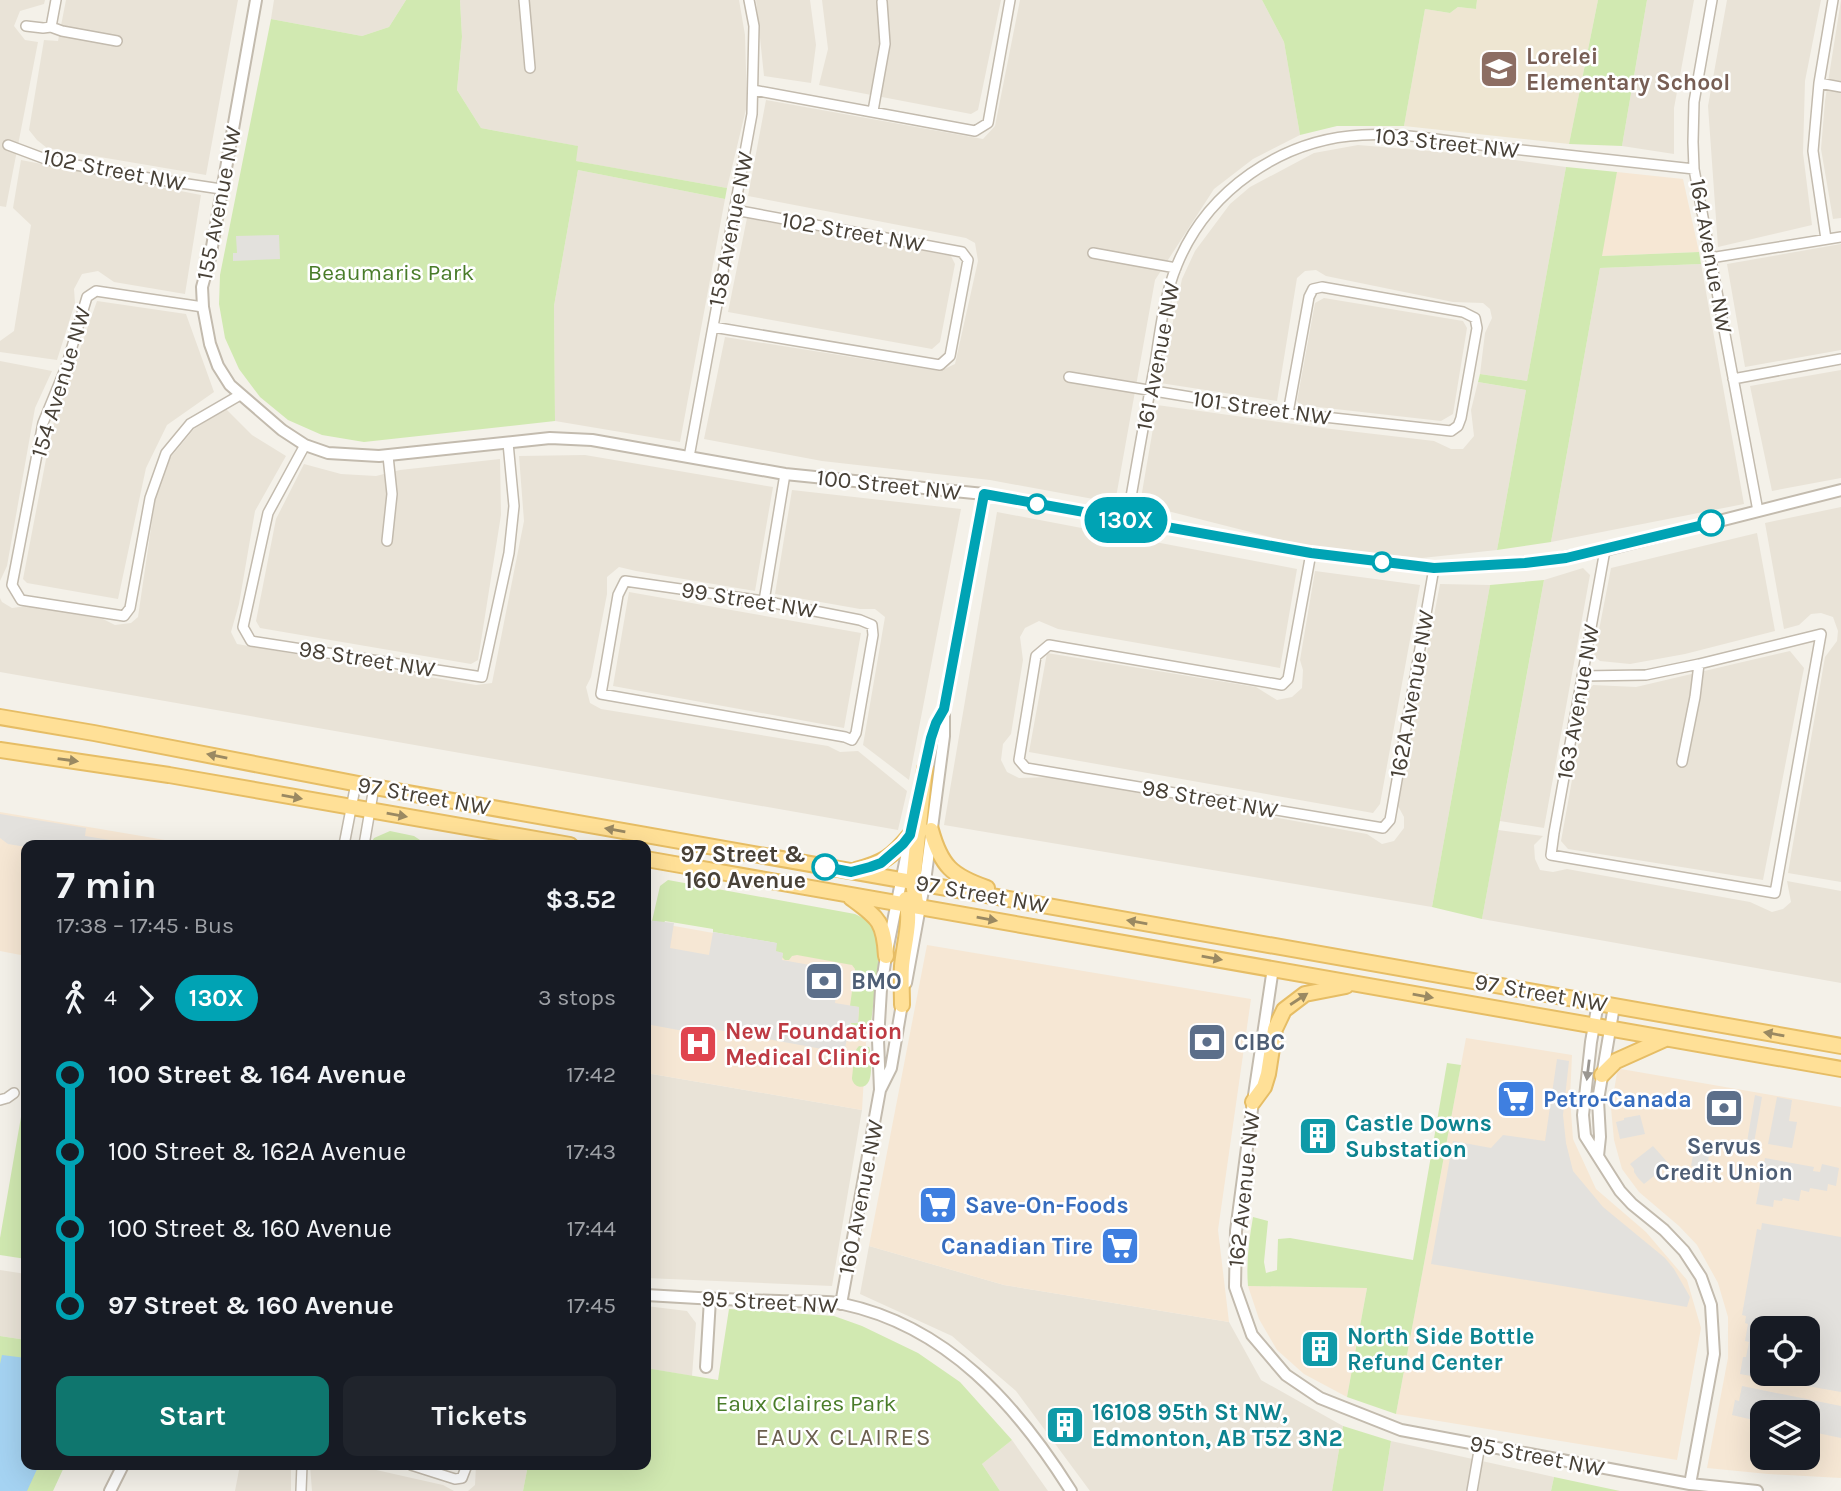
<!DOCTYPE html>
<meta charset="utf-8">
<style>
body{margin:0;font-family:Karla,sans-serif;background:#20242c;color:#f1f3f6;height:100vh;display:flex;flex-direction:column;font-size:26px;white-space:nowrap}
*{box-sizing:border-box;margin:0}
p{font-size:23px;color:#9ea1a6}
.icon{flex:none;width:38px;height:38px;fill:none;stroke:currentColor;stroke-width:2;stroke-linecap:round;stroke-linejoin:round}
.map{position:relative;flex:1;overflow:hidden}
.drawer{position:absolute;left:21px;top:840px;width:630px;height:630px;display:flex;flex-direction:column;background:#171b24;border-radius:14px;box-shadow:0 7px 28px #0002}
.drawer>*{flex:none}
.badge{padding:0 14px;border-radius:23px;font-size:24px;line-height:46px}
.controls{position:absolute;left:1750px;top:1316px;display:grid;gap:14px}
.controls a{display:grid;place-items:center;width:70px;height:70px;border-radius:14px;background:#171b24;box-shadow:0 7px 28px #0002;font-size:35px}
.map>.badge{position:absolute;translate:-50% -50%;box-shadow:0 0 0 4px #fff}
.legs{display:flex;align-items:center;gap:10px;height:77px;padding:0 35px;font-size:23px}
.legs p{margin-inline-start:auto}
.head{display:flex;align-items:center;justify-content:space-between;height:119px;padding:0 35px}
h1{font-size:38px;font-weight:700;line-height:52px}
.button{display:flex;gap:14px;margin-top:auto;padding:14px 35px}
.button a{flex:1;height:80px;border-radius:14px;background:#0f766e;color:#fff;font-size:28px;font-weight:700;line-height:80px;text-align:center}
.button a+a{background:#20242c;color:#f1f3f6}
ul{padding:0 35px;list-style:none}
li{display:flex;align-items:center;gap:24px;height:77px;font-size:26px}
li i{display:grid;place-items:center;width:10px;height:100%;margin:0 9px;background:currentColor}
li i::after{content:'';width:18px;height:18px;margin:-9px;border:5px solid;border-radius:50%;background:#171b24}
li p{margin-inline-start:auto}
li:first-child i{background:linear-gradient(#0000 50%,currentColor 0)}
li:last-child i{background:linear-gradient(currentColor 50%,#0000 0)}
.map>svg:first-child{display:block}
</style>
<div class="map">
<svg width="1841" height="1491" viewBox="0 0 1841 1491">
<rect width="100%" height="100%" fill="#f4f1e9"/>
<path fill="#e9e3d7" d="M0,0H45L44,4L20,11L14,26L25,40L38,42L6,207L0,206Z
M66,0H238L206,175L47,148L37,140L29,130L44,40L58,41Z
M274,0H406L389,27L362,36L271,19Z
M460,0H739L745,35L747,105L727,188L575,161L577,146L481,128L457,90L462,37Z
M756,0H810L816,45L811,83L764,76Z
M822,0H1001L978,110L971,114L819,85L828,49Z
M1020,0H1262L1284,42L1300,135L1253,159L1214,189L1155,280L1115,503L990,480L822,461L704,439L725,337L940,371L955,364L978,261L975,243L966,238L748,196L766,100L983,139L995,126Z
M1647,0H1694L1674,108V154L1622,146Z
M1727,0H1821L1805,81L1803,153L1812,225L1718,247L1708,106Z
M1841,0V218L1833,219L1821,149L1825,101Z
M1358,145L1478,155L1566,167L1527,381L1480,374L1485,333L1492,318L1490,309L1483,303L1453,302L1326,276L1316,270L1305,271L1297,278L1277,401L1160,383L1182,279L1195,251L1230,204L1250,187L1314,153Z
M21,160L201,195L185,294L114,282L98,271L82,274L74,289L75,303L57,360L0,352V341L14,331L31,225L13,208Z
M578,170L725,199L680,442L555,421L554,306Z
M747,218L951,256L955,264L940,342L932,349L728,312Z
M1841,244V350L1745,367L1727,264Z
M1701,264L1744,504L1551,542L1600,268Z
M1324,298L1463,321L1467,328L1453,414L1441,421L1300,405L1297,401L1315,303Z
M97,301L186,314L214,392L167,425L146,468L118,599L27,583L23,579L52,428Z
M0,361L52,371L35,408L7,566L0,581Z
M1841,370V478L1772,491L1750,386Z
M1478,382L1526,390L1497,550L1422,558L1305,546L1140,504L1157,405L1323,428L1434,441L1451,449H1463L1474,436L1471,410Z
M226,409L252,435L286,456L255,511L239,604L231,632L237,644L476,685L492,683L524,521L519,456L585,455L773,487L755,591L636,571L619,567L607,577V594L591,677L586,687L590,703L601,709L828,746L840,752L858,751L907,791L898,830L0,672V598L2,602L12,608L27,606L103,619L115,625L131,623L138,617L156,494L170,458L194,429Z
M500,459L501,515L478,660L471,664L260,628L256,621L276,519L304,464L341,474L376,476L400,470Z
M792,490L961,509L909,780L863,745L885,617L875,609H860L775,594Z
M1841,507V882L1788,873L1825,657L1837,641L1838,631L1833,617L1821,613L1811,614L1799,625L1784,629L1765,523Z
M997,512L1297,569L1280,668L1058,629L1039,621L1025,628L1020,637L1023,660L1011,734L1003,744L1001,760L1007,772L1019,778L1052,777L1367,834L1382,844L1394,841L1404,828V817L1398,806L1440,584L1490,585L1432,907L944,825Z
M1757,533L1775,631L1685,654L1630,664L1600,661L1594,656L1611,568Z
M1583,568L1590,575L1544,828L1500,821L1544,580Z
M1315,571L1420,585L1380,804L1373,813L1029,752L1047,653L1256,687L1277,700L1292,697L1302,688L1303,670L1300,660Z
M629,592L861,633L844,728L613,686Z
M1790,651L1804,668L1763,880L1568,849L1561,841L1588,691L1593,685L1636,687Z
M1498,830L1543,836L1534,845L1535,859L1540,870L1553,872L1567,869L1750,902L1772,912L1783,909L1791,902L1787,881L1841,891V983L1482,919Z
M646,1073L862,1110L832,1286L646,1278Z
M869,1246L1004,1285L1229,1322L1261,1380L1343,1426L1332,1491H1090L1016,1391L952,1336L860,1294Z
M0,1270L26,1274V1340L0,1336Z
M646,1306L687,1311L696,1323L692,1376L646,1368Z
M1012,1440L1048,1491H1000L982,1464Z
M1391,1441L1554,1477L1551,1491H1383Z
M240,1465H291V1491H235Z
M310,1465H354L443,1485L454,1491H312Z
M476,1465H528L523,1491H468L475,1485Z"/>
<path fill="#f6e7d4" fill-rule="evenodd" d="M1617,172L1683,179L1699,252L1601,256Z
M0,812L165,840L164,845H26V956L0,951Z
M646,921L871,961L862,1110L646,1073Z
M927,945L1251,999L1218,1230L1229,1322L1004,1285L869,1246Z
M1466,1038L1572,1055L1570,1098L1573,1139L1596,1189L1646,1232L1687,1280L1701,1328L1677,1460L1396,1414Z
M1621,1069L1841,1107V1478L1768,1474L1707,1468L1728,1358V1317L1718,1283L1697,1245L1679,1226L1639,1192L1622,1169L1614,1140L1611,1108L1617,1073ZM1762,1328H1808V1374H1762ZM1762,1412H1808V1458H1762Z
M1248,1286L1367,1288L1347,1397L1304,1374L1277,1350L1259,1319Z"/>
<path fill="#eee6d2" d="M1477,0H1598L1569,144L1404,126L1425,9L1450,13L1458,7L1476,9Z"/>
<path fill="#d1e9b1" d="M406,0H460L462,37L457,90L481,128L578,146L576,161L727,188L725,199L578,170L554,306L555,421L364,442L322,435L288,420L260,397L239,369L225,338L219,304L220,275L271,19L362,36L389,27Z
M1262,0H1477L1476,9L1458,7L1450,13L1425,9L1404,126H1337L1300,135L1284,42Z
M1598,0H1647L1622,146L1569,144Z
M1566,167L1617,172L1602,256L1699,252L1701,264L1600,268L1551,542L1497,550L1526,390L1478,382L1480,374L1527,381Z
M1544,580L1482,919L1432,907L1490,585Z
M390,831L414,836L423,842L420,845H370L374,838Z
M668,880L855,914L875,924L881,942L870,1031L853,1030L851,1023H858L859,1007L850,1006L855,969L852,965L797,955L792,956L789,960H785L782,957L783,953L775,952L776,943L713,932V929L665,921L664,923L652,921L660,886Z
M859,1046L869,1047C872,1053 872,1075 869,1081C865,1090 854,1088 852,1079C852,1077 853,1070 853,1068C854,1059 853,1052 859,1046Z
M1447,1063L1461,1065L1396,1414L1347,1397L1367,1288L1248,1286C1246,1263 1249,1240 1253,1217L1268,1221L1264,1262L1266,1273L1277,1270L1278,1239L1290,1238L1413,1260Z
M22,1111L26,1112V1259L0,1255V1238Z
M729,1309L834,1316L862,1326L918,1353L960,1382L1012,1440L982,1464L1000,1491H523L528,1465H646V1368L718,1380Z
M0,1336L26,1340V1465H65L53,1491H0Z
M1343,1426L1391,1441L1383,1491H1332Z
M1554,1477L1620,1491H1551Z"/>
<path fill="#e3e1dd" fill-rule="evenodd" d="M279,235L280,259L233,261V253H237L236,236Z
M0,814L86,828L85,836L141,845H26V847L8,844L0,838Z
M646,920L674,923L670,948L709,955L713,932L777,943L776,951L783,953L782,960L810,965L806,991L836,996L835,1003L859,1007L858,1023H850L844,1053L691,1025L689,1032L646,1024Z
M1557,1059L1569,1061L1563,1115L1566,1143L1573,1171L1603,1207L1665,1258L1674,1269L1690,1297L1687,1307L1431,1264L1453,1141L1491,1148L1503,1135L1545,1141Z
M1755,1095L1762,1097L1754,1143L1747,1142Z
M1777,1097L1792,1100L1789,1121L1797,1122L1792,1148L1768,1144Z
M1640,1115L1645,1134L1620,1139L1616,1122L1624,1120V1118Z
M1695,1145L1710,1148L1707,1169L1691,1166Z
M1653,1146L1669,1164L1644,1184L1638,1178L1634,1172V1169L1630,1164Z
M1765,1158L1814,1167L1813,1171L1820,1172L1822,1164L1839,1168L1836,1186L1828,1184L1827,1191L1810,1188L1809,1192L1801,1190L1799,1201L1783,1198L1782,1201L1774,1200L1773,1207L1756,1204Z
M1762,1223L1841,1237V1392L1740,1374L1743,1357H1746L1749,1342L1745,1341L1748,1324L1745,1323L1746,1316L1742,1315L1757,1229L1761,1230ZM1762,1328H1808V1374H1762Z
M1742,1386L1841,1406V1438L1808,1431V1412H1762V1422L1732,1415L1735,1400L1739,1401Z"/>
<path fill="#a5d3f2" d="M2,1355L26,1358V1465H39L27,1491H0V1364Z"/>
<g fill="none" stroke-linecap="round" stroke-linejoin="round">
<g stroke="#c3bbae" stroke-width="12">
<path id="minor" d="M56,0L51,27L62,31L117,41
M524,0L530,68
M1712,0L1694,102L1693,142L1694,169L1758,511
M26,26L43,28L51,27
M1819,83L1841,87
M753,90L975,131L988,123L1010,0
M873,111L885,44L882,2
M8,145L48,160L154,179L221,189
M1826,239L1813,151L1819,83L1833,0
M1093,253L1176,268
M1710,258L1841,237
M203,307L96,291L87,297L66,367L43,423L12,585L21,600L124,616L130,608L150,498L166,453L190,424L240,395
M713,327L940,365L950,356L968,260L962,252L735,210
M1069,377L1288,413L1451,431L1458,426L1461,418L1477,328L1475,318L1463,312L1322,287L1313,289L1309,297L1288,413
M1733,379L1841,359
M305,445L268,513L243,627L251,641L482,677L509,553L514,506L508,443
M689,457L752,114L754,26L749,0
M1127,520C1136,468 1145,416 1155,364C1160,331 1164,296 1177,265C1207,191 1281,139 1362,135C1406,132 1460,143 1504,148C1568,155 1631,162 1694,169
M387,541L392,494L388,456
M1311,553L1288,679L1282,685L1049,645L1036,656L1019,760L1026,768L1383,828L1390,820L1434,568
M625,581L764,601L860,620L872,625L873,635L856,733L852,740L845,737L601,694L618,595Z
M764,601L785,474
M1582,676L1646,675L1699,664L1821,634L1775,893L1551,855L1554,833C1571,738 1588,644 1605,550
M1682,762L1695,697L1699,664
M344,845L356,783
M364,845L374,787
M0,1100L7,1098L14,1093
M411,1465L455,1479L462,1478L467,1465
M301,1491L302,1465
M1472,1491L1480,1445"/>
</g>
<g stroke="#c3bbae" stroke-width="14">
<path id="tertiary" d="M256,0L210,258L202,287L203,307L210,344L218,366L230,385L282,430L305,445L328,453L379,456L550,438L592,440L785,474L984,494L1311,553L1434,568L1545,561L1605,550L1841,490
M924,773C929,751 933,730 944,709
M1273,968L1253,1102L1236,1231L1235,1287L1252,1335L1286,1375L1320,1398L1401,1430L1690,1484L1757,1491
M906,983L926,874L944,736V709L984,494
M1598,1003L1591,1042L1583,1115L1585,1136L1620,1191L1632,1204L1664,1230L1684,1251L1701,1277L1711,1305L1714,1354L1690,1484
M880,1090L891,1068L903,998
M1598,1156L1600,1137L1598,1100L1614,1006
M646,1295C690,1298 734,1300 779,1301C799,1302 823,1300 843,1304C947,1326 1017,1405 1071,1491
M841,1304L880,1090L878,1040L881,989L886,956L915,813
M706,1367L710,1299
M110,1491L123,1465"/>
</g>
<g stroke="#e6bd65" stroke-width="18">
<path id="primary" d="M0,717L94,733L374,787L1841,1046
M0,750L169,775L570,845
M931,830C941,866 952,876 987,888
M646,859L1841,1069
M856,870C883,863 892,857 910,835
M851,898C878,918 884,921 886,956
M920,907L916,903L913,882L925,769
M902,1005C902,992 901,979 902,966C904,944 912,920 906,899
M1602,1075L1616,1061L1665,1039
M1253,1102L1264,1087L1268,1074L1275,1029L1284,1010L1305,994L1346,986"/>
</g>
<use href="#minor" stroke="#fff" stroke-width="9"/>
<use href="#tertiary" stroke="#fff" stroke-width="10"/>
<use href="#primary" stroke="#ffe097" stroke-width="14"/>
</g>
<defs><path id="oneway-solid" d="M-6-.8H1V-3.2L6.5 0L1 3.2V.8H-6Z" transform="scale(1.75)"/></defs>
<g fill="#9a8962">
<use href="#oneway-solid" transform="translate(217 756) rotate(-169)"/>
<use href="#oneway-solid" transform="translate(68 760) rotate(8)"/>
<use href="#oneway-solid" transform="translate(292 797) rotate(10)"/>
<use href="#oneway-solid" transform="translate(397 815) rotate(10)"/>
<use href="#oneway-solid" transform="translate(615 830) rotate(-170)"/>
<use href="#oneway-solid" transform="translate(987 919) rotate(10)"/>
<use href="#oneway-solid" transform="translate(1137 922) rotate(-170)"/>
<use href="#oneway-solid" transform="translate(1212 958) rotate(10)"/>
<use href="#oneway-solid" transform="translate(1423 996) rotate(10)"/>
<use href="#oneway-solid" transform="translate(1299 999) rotate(-33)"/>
<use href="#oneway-solid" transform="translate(1774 1034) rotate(-170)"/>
</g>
<use fill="#9a9691" href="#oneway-solid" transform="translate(1588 1070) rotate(97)"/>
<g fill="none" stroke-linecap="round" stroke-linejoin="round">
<g stroke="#fff" stroke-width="16">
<path id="line-1" d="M825,867L851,872L870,867L881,863L903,844L910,835L931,738L936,723L944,709L984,494L1311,553L1434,568L1525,563L1566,558L1711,523"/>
</g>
<use href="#line-1" stroke="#00a3b4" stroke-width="10"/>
</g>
<defs>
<g id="school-square" transform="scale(2.0125)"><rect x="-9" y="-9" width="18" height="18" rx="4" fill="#8d6e63" stroke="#fff"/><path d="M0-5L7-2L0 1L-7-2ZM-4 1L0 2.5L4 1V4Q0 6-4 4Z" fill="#fff"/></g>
<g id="bank-square" transform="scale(2.0125)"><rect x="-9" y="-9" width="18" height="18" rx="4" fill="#5c6f8a" stroke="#fff"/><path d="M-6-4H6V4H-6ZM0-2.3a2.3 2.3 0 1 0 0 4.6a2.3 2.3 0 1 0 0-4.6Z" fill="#fff"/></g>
<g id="hospital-square" transform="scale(2.0125)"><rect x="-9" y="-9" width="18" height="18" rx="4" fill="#e0444e" stroke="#fff"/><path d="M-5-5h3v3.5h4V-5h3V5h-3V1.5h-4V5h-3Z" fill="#fff"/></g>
<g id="supermarket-square" transform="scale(2.0125)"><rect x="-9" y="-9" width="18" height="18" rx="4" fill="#3f7fe0" stroke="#fff"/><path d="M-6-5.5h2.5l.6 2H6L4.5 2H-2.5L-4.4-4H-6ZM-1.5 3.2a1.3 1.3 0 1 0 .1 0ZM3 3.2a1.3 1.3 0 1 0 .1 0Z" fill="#fff"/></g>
<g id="building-square" transform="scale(2.0125)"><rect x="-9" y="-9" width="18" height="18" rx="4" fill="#0f9aa8" stroke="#fff"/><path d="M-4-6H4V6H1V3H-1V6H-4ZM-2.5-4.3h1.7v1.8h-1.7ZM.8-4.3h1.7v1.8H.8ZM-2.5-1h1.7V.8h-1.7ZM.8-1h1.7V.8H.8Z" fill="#fff"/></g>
</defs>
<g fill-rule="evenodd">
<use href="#school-square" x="1499" y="69"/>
<use href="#bank-square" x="824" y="981"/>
<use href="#bank-square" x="1207" y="1042"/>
<use href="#hospital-square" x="698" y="1044"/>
<use href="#supermarket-square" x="1516" y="1099"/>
<use href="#bank-square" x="1724" y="1108"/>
<use href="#building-square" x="1318" y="1136"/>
<use href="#supermarket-square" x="938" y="1205"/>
<use href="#supermarket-square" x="1120" y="1246"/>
<use href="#building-square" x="1320" y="1349"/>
<use href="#building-square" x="1065" y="1425"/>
</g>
<g fill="#fff" stroke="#00a3b4" stroke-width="3.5">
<circle cx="1037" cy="504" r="9"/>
<circle cx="1711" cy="523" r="12"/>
<circle cx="1382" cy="562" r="9"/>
<circle cx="825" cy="867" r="12"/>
</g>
<g text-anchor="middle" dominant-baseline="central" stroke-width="5" stroke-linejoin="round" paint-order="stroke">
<g font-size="23" font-weight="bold" fill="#785e54" stroke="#fff" text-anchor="start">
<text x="1526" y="56">Lorelei<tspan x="1526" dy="26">Elementary School</tspan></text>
</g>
<g font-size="23" fill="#484137" stroke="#fff">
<text transform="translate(1447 143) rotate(6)">103 Street NW</text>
<text transform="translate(114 170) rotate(11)">102 Street NW</text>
<text transform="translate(219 203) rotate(-79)">155 Avenue NW</text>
<text transform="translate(731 229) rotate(-79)">158 Avenue NW</text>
<text transform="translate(853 232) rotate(10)">102 Street NW</text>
<text transform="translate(1711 256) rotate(80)">164 Avenue NW</text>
<text transform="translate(1158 356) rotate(-79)">161 Avenue NW</text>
<text transform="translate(61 382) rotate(-73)">154 Avenue NW</text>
<text transform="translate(1262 408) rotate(8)">101 Street NW</text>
<text transform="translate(889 485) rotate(6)">100 Street NW</text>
<text transform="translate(749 600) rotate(9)">99 Street NW</text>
<text transform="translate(367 659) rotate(9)">98 Street NW</text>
<text transform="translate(1412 694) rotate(-80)">162A Avenue NW</text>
<text transform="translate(1578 702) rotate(-80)">163 Avenue NW</text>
<text transform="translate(424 796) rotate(10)">97 Street NW</text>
<text transform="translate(1210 799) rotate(10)">98 Street NW</text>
<text transform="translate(982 894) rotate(10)">97 Street NW</text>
<text transform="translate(1541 993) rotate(10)">97 Street NW</text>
<text transform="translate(1244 1189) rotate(-84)">162 Avenue NW</text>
<text transform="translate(861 1197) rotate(-79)">160 Avenue NW</text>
<text transform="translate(770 1302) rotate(3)">95 Street NW</text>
<text transform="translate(1537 1456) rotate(11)">95 Street NW</text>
</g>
<g font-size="23" fill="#497c29" stroke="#fff">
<text x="391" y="272">Beaumaris Park</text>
<text x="806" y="1403">Eaux Claires Park</text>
</g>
<g font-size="23" font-weight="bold" fill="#484137" stroke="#fff" text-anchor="end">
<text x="806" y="854">97 Street &amp;<tspan x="806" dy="26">160 Avenue</tspan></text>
</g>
<g font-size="23" font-weight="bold" fill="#4e5e75" stroke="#fff" text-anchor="start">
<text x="851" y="981">BMO</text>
<text x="1234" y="1042">CIBC</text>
<text x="1724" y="1146" text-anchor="middle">Servus<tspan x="1724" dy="26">Credit Union</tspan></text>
</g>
<g font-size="23" font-weight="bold" fill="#be3a42" stroke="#fff" text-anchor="start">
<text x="725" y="1031">New Foundation<tspan x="725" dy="26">Medical Clinic</tspan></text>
</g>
<g font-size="23" font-weight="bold" fill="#366cbe" stroke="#fff" text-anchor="start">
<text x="1543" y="1099">Petro-Canada</text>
<text x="965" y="1205">Save-On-Foods</text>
<text x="1093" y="1246" text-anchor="end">Canadian Tire</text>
</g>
<g font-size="23" font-weight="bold" fill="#0d838f" stroke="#fff" text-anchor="start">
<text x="1345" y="1123">Castle Downs<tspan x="1345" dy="26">Substation</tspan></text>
<text x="1347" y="1336">North Side Bottle<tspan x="1347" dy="26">Refund Center</tspan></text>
<text x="1092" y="1412">16108 95th St NW,<tspan x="1092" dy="26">Edmonton, AB T5Z 3N2</tspan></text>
</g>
<g font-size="24" letter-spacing="2" fill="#6b5f4e" stroke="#fff">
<text x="844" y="1437">EAUX CLAIRES</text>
</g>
</g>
</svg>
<div class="controls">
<a><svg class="icon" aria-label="locate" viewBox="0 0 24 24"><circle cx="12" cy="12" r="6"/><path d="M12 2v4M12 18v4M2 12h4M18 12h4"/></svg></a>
<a><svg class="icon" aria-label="layers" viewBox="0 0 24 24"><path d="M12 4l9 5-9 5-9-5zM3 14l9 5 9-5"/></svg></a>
</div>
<b class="badge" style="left:1126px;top:520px;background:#00a3b4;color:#fff">130X</b>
<section class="drawer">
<div class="head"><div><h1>7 min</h1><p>17:38 – 17:45 · Bus</p></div><b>$3.52</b></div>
<div class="legs"><svg class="icon" aria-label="walk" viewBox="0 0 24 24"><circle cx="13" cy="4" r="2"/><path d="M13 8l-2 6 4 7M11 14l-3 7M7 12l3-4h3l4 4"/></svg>4<svg class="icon" aria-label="forward" viewBox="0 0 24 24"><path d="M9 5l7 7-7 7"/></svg><b class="badge" style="background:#00a3b4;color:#fff">130X</b><p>3 stops</p></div>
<ul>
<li><i style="color:#00a3b4"></i><b>100 Street &amp; 164 Avenue</b><p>17:42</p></li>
<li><i style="color:#00a3b4"></i><span>100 Street &amp; 162A Avenue</span><p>17:43</p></li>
<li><i style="color:#00a3b4"></i><span>100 Street &amp; 160 Avenue</span><p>17:44</p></li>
<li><i style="color:#00a3b4"></i><b>97 Street &amp; 160 Avenue</b><p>17:45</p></li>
</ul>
<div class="button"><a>Start</a><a>Tickets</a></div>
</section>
</div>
